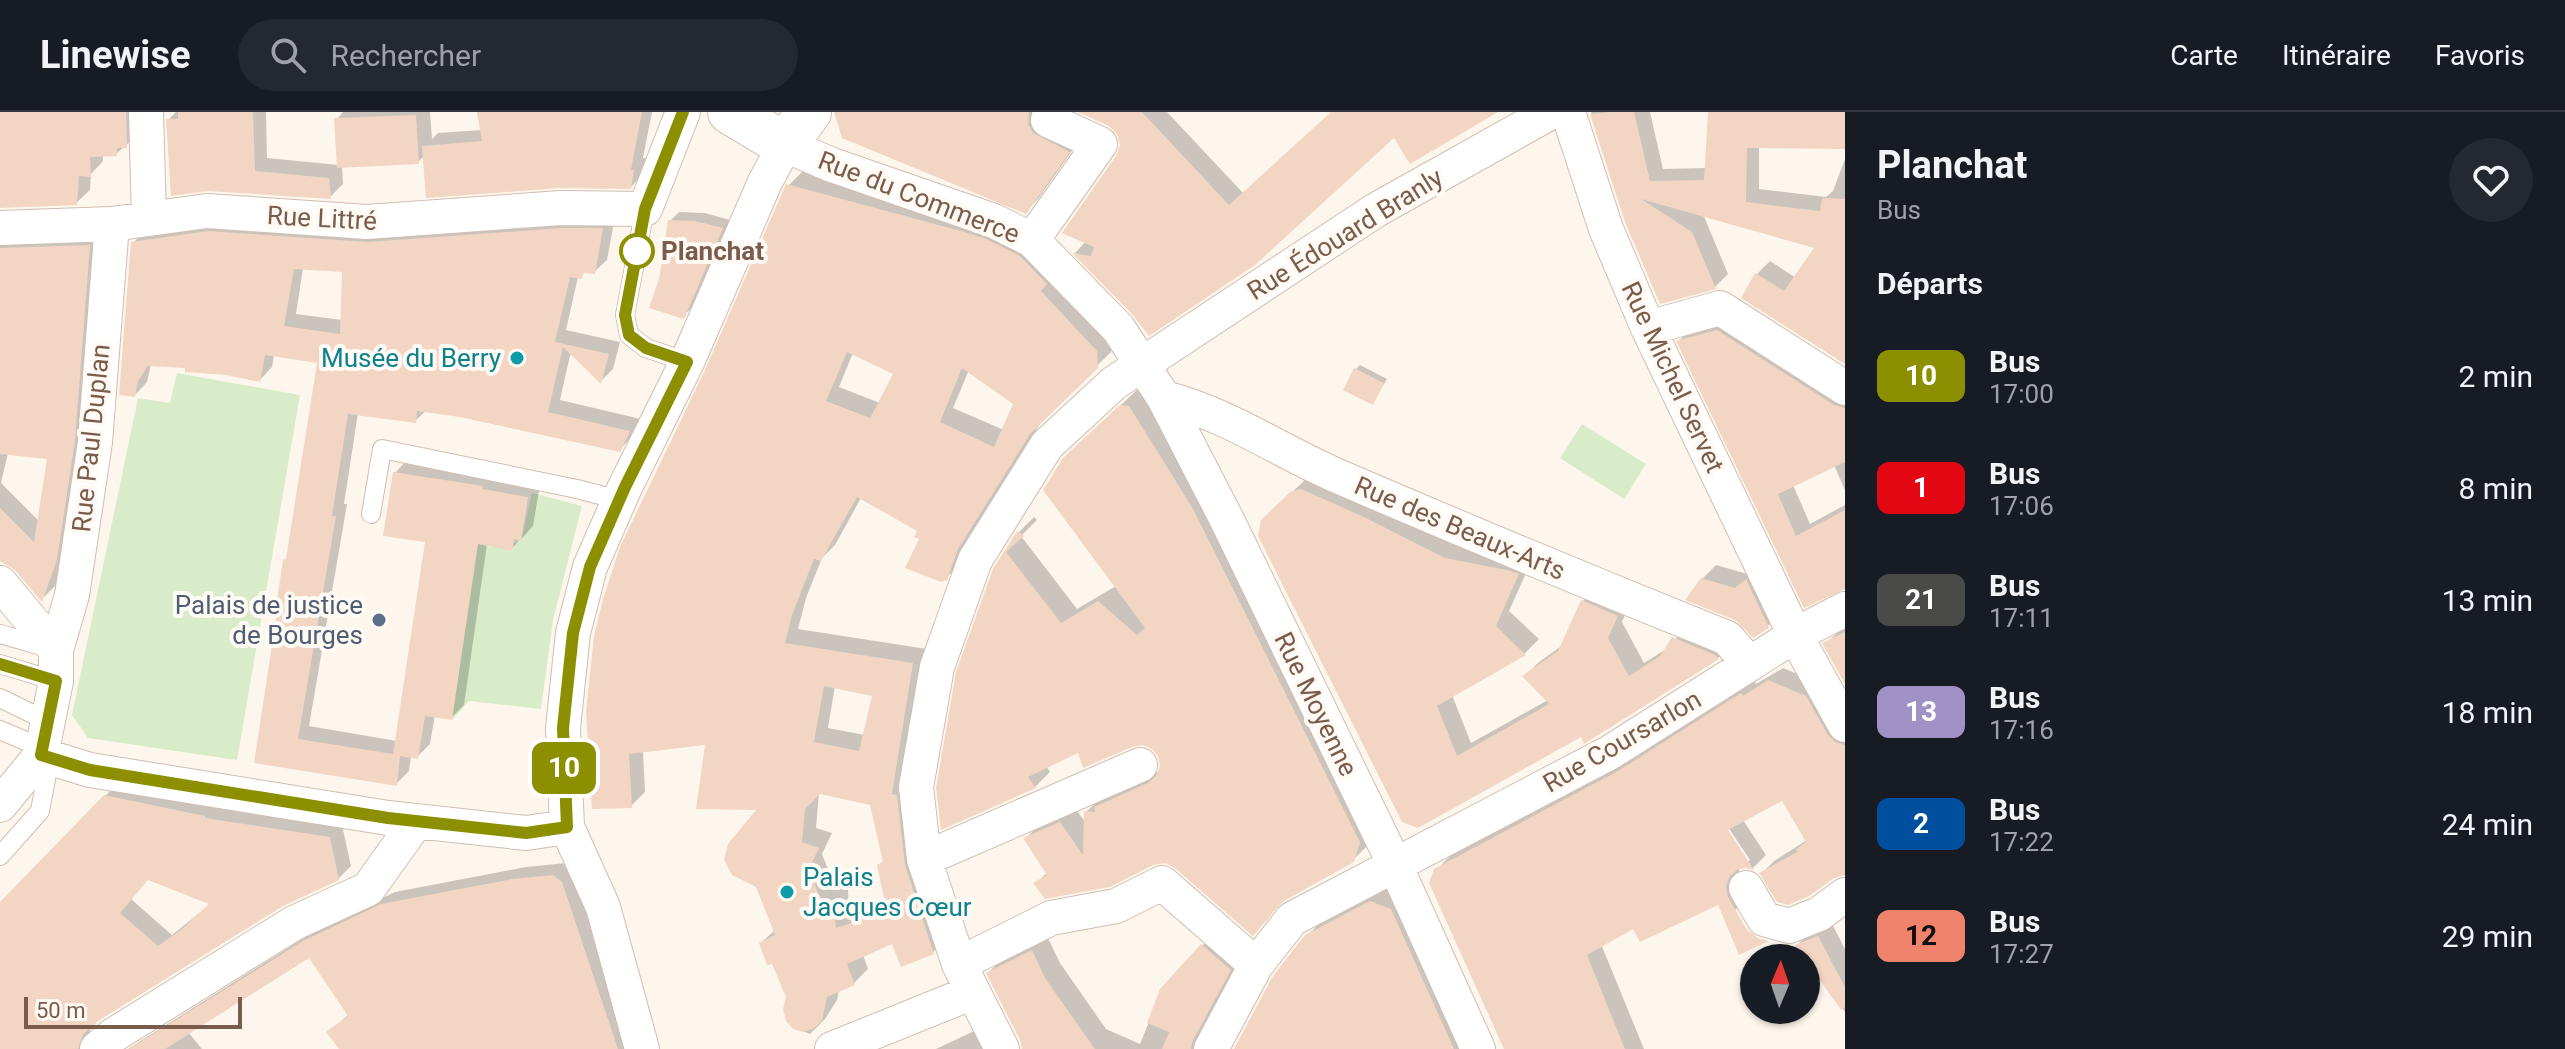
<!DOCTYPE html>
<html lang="fr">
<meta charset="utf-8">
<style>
body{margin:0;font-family:Roboto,sans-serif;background:#242831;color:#f1f3f6;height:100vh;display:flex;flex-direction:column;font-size:30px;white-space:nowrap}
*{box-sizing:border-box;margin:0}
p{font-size:26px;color:#9ea1a6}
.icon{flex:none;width:44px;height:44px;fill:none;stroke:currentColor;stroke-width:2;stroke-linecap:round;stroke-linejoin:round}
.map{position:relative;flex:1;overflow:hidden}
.panel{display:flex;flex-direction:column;background:#171b24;width:720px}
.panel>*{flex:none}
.badge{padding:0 16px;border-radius:12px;font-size:28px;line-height:52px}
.needle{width:52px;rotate:2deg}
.controls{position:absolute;left:1740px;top:832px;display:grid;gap:16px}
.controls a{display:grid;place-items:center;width:80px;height:80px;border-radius:50%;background:#171b24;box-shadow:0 2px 6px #0004;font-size:40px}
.scale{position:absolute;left:24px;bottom:20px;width:218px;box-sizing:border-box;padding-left:8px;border:4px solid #7a5c4d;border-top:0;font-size:22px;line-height:28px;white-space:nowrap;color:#7a5c4d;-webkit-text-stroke:6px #fffaf3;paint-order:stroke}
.map>.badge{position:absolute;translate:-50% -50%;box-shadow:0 0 0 4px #fff}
h2{padding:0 32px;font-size:30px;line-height:72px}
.round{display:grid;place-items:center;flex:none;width:84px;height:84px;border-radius:42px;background:#242831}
.head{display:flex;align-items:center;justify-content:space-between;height:136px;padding:0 32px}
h1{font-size:38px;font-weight:700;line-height:60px}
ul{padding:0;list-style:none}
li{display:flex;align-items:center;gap:24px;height:112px;padding:0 32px}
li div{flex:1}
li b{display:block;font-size:30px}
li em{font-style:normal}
li .badge{min-width:88px;font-weight:700;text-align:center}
header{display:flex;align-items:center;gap:48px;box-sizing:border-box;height:112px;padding:0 40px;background:#171b24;border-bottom:2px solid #363941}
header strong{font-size:38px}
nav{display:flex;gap:44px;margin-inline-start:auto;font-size:28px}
.search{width:560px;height:72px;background:#242831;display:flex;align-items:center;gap:20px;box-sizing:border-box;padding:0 28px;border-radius:44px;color:#9ea1a6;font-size:30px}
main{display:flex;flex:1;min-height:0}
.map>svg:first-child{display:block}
</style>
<header>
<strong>Linewise</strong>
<div class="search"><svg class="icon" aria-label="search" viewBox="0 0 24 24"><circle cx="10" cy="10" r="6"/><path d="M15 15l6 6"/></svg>Rechercher</div>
<nav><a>Carte</a><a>Itinéraire</a><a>Favoris</a></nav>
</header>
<main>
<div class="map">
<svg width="1845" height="937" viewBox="0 0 1845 937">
<rect width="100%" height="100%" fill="#fdf6ec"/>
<path fill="#d8ecc9" d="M177,261L300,283L237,648L88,626L72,603L138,286L170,291Z
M1582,312L1646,352L1624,387L1560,346Z
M532,381L582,394L553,508L541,597L469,589L452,608L473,432L490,427L489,435H493L495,428L509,430L507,438L512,439L514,431L521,429Z"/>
<path fill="#0003" fill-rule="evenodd" d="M0,0H139L140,21L116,42H103V49L91,62L90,78L76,91L0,94Z
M176,0H266L267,46L339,53L337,7L343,0H430L432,27L438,21L482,18L479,0H652L643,46H646L644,61L631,75L425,43L418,50L342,54L343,72L330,85L208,77L168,8Z
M840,0H1043L1081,26L1038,87L1025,100Z
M1083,0H1167L1244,82L1333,0H1494L1394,23L1134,201L1075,141L1086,129L1122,34L1119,21L1110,12Z
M1591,0H1650L1663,57L1706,56L1710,0H1845V35L1759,34V77L1826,85L1833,79L1845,47V250L1757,162L1770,149L1796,166L1817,135L1703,102L1728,162L1715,175L1627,109Z
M803,59L1001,114L1111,224V240L1043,307L972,421L960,452L946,466L921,426L920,419L861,386L835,433L822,446L806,486L798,517L927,537L905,668L948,826L933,840L902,852L894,829L863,843L868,857L854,871L839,878L837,888L825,907L810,922L794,915L788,885L773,849L761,831L775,818L757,774L760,696L707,631L643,638L645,680L631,694L594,695L707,259L788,74ZM853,241L896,262L880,291L839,275ZM969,258L1016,292L1004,318L953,296ZM835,574L874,582L865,623L828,616ZM819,680L872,691L884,748L879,753L887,791L849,803L848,778L833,770L822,742L832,721L816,716Z
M679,100L705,101L730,108L692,196L683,204L661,167L670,109Z
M615,105L607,148L594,160L587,159L578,165L566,218L620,230L613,257L601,269L571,239L560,288L641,307L632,325L619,338L460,303L426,299L415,309L358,301L344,392H347L309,614L397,629L428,428L395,361L407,348L540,373L533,414L524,424L511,437L487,432L464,593L451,606L435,603L430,632L417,645L411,644L409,659L396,672L256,649L319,249L274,243L272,255L260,268L187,255L151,252L147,270L135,283L133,131L145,118ZM303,156L344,159L342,208L296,202Z
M0,117L103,120L70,433L55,474L42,487L17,457L0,446ZM8,341L49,345L39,409L1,371Z
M1731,205L1845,278V378L1834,353L1793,373L1810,412L1845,393V475L1805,493L1679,229L1692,216Z
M1360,253L1387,267L1373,290L1356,257Z
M1137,278L1145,280L1369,732L1353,748L1286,785L1253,821L1176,754L1166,749L1036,771L1048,760L1026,726L1041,711L1075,696L1086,711V700L1102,685L1160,659V643L1154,636L1143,631L1079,638L1046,654L1050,660L1035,675L943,715L995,458L1019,420L1034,405L1037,408L1021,424L1077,497L1116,474L1080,331Z
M1307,366L1532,448L1509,499L1539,527L1525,541L1452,583L1471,631L1548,588L1525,564L1539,550L1563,533L1583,489L1597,475L1631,489L1622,510L1644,551L1668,536L1688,512L1732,532L1718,546L1598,622H1582L1418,714L1262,409Z
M1716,453L1751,463L1782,500L1768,514L1736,506L1702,467Z
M1845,514V568L1825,532Z
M1783,556L1819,571L1845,613V759L1761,762L1774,749L1807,728L1783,686L1743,708L1766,743L1753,756L1740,755L1738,763L1749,785L1735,798L1719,790L1634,814L1601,832L1644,937H1506L1436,758L1450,744L1634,646L1755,569L1756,572ZM1724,709L1750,748L1747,751L1721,711Z
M118,671L342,713L351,754L338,767L282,792L93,911L90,917L89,928L94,937H0V792ZM149,766L212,791L172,823L131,787Z
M566,751L574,757L634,937H342L329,920L349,902L310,843L188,920L202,937H128L318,817L395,780L526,755Z
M1386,775L1475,937H1236L1307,824L1323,808Z
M1832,812L1845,837V900L1797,833L1810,820Z
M1217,818L1245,842L1213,937H1024L1022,928L988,861L1003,846L1047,824L1060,851L1106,917L1140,932L1162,878Z
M989,912L1004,937H936Z"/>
<path fill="#f3d5c3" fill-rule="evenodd" d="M0,0H126L127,36H117V44L90,45L91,65L79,64L77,93L0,96Z
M178,0H253L255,59L329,66L331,87L208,79L171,84L166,7H178Z
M477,0H642L631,58H634L631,77L560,76L426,86L422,34L482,29Z
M834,0H1029L1028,12L1033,21L1070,40L1026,102L842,26Z
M1078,0H1142L1229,93L1331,0H1498L1410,52L1394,26L1255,153L1149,224L1132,202L1072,141L1091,144L1094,135L1062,121L1116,44L1120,33L1117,22L1109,14Z
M1610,0H1634L1650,69L1704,68L1708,0H1845V37L1747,36L1746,90L1820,99L1822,86L1845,87V252L1741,186L1755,161L1784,179L1814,136L1641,87L1692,120L1716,177L1660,192L1625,110L1590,2Z
M416,3L419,52L337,56L334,6Z
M786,72L961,119L986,127L1020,144L1047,172L1041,179L1097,239L1098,256L1030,322L958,437L947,468L941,470L905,456L919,427L914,425L917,419L857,385L821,449L814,447L792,503L785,531L913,551L892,682L897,683L905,753L934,842L901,855L892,832L847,852L855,873L827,885L822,909L813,917L803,920L793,917L786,909L783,897L786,885L772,852L767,853L759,831L775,823L756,775L732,763L724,748L728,732L756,698L696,697L705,633L629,642L632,696L592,697L586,600L594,524L603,487L620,435L705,258ZM847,240L893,262L870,306L826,289ZM962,256L1013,292L994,335L940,310ZM824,574L872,584L859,639L814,630ZM820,682L870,693L883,750L877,753L887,800L836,816L833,792L819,784L809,757L819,736L802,730L805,697Z
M668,108L695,109L723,116L684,207L649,196L659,167Z
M562,116H603L595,162L583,161L582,167L570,165L555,230L609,242L601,272L563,235L548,300L630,319L620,340L460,305L417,299L416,311L348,302L332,404H336L298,627L393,642L425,430L383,424L393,360L483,374L482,377L528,385L521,429L514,427L512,439L478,432L452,608L425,604L418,647L400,644L397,674L254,651L278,494H276L283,448L286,447L317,251L265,243L260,270L226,263L185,260V256L148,254L138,269L135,285L119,283L131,130L208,119L368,130ZM294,157L342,160L340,222L284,214Z
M90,133L75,328L57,448L42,490L15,458L0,449V396L34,430L47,347L0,342V136Z
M1717,218L1834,293L1845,296V350L1778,382L1796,424L1845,398V477L1804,496L1676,229Z
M1354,256L1384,271L1373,293L1343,278Z
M1120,293L1129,294L1192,395L1360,730L1354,750L1282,790L1253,824L1175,756L1165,751L1153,753L1110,775L1045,787L1033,771L1047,763L1023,726L1060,710L1083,743L1084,699L1095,700L1094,695L1148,671L1156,664L1160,654L1158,644L1152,637L1143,633L1132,635L1083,656L1078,641L1028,665L1036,676L941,718L936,676L956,560L993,457L1017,419L1024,424L1006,440L1061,511L1098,489L1137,523L1145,516L1043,378L1063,346Z
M1301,377L1364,405L1445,446L1507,458L1519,462L1496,514L1526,543L1437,594L1457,644L1549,592L1522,564L1558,539L1581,488L1618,504L1608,526L1629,564L1660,544L1672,525L1715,543L1719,547L1584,632L1581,625L1418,716L1402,710L1258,424L1261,408L1290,380Z
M1701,466L1735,476L1746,467L1769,516L1753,526L1735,508L1685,488Z
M1845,520V572L1822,531Z
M1768,568L1806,584L1828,623L1835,630L1845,633V763L1834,766L1809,784L1788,793L1777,790L1759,761L1797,740L1796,737L1806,730L1782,689L1728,718L1754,758L1745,756L1737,758L1729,765L1726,775L1728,785L1747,818L1758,826L1769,829L1739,843L1718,793L1640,830L1633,817L1587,843L1625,937H1504L1429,771L1434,757L1618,659L1741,581L1743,584Z
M104,683L205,704V706L330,725L339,768L283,794L101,907L83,922L78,937H0V790ZM148,768L209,792L181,818L158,834L120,801Z
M553,763L562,770L618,937H339L326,920L348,904L309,846L165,937H129L303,829L381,792L512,767Z
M1370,789L1391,797L1454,937H1234L1273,864L1305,823Z
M1818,824L1845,875V895L1841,898L1795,833Z
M1201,832L1231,858L1193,928L1191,937H1162L1169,920L1147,911L1160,877Z
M1032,838L1045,866L1095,937H1022L1020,928L986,861Z"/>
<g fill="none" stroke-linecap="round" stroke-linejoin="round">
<g stroke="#d1beb0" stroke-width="20">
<path id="lane" d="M645,97L625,203L629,223L646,236L687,250
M371,402L382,337L577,377L619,388
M0,522L49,536
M0,552L56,569
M0,586L47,609
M0,618L42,636
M0,744L40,699L50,646"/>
</g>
<g stroke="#d1beb0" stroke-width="36">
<path id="street" d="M146,0L149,106
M1568,0L1606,117L1648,216L1795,523L1845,613
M0,116L112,112L207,99L367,110L561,96L645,97L683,0
M1032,128L1100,32L1048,8L1050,0
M1648,216L1720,196L1845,276
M1164,286C1225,301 1278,338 1335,363C1465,419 1595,473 1727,526L1750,552
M0,471L56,538
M41,643L90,658L388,706L526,721L567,715
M0,693L41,643L56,569V538L72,483L95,330L112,112
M924,747L1140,653
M1746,776L1764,807L1789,814L1819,802L1845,783
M959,852L1051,806L1116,794L1162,771L1256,853
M97,937L112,924L294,811L368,777L416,710
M642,937L603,795L567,715L563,616L573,521L590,455L625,375L687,250L765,70L785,33L832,53L994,109L1032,128L1118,216L1164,286L1227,408L1395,753L1478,937
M832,937L973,880
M1002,937L959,852L924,747L916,675L937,555L975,448L1047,333L1114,271L1376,98L1551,0
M1211,937L1256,853L1292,807L1609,641L1795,523L1845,497"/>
</g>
<g stroke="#d6c0b0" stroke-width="46">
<path id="secondary" d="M730,0L785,33L809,0"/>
</g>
<use href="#lane" stroke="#fff" stroke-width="18"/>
<use href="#street" stroke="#fff" stroke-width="34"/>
<use href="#secondary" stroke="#fff" stroke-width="44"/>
</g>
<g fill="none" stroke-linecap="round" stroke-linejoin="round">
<g stroke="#fff" stroke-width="18">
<path id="line" d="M0,552L56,569L41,643L90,658L388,706L526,721L567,715L563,616L573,521L590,455L625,375L687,250L646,236L629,223L625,203L645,97L683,0"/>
</g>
<use href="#line" stroke="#8b8f00" stroke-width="12"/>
</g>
<circle fill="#fff" stroke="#8b8f00" stroke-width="4" cx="637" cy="139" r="16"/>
<g fill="#0f9aa8" stroke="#fffaf3" stroke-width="3">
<circle cx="517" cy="246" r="8"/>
<circle cx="787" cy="780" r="8"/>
</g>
<circle fill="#5c6f8a" stroke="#fffaf3" stroke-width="3" cx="379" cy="508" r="8"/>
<g text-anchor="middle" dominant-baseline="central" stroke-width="8" stroke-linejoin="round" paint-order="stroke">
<g font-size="26" fill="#7a5c4d" stroke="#fffaf3">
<text transform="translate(919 85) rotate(21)">Rue du Commerce</text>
<text transform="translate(322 106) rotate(3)">Rue Littré</text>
<text transform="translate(1345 122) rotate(-32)">Rue Édouard Branly</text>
<text transform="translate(1673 265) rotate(65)">Rue Michel Servet</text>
<text transform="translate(91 326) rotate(-84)">Rue Paul Duplan</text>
<text transform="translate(1460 416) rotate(23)">Rue des Beaux-Arts</text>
<text transform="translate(1316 592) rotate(64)">Rue Moyenne</text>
<text transform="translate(1622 629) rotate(-30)">Rue Coursarlon</text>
</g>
<g font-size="26" font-weight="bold" fill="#7a5c4d" stroke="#fffaf3" text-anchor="start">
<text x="661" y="139">Planchat</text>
</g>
<g font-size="26" fill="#0d838f" stroke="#fffaf3" text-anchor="end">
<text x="501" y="246">Musée du Berry</text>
<text x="803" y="765" text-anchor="start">Palais<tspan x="803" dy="30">Jacques Cœur</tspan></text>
</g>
<g font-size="26" fill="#4e5e75" stroke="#fffaf3" text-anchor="end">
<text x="363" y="493">Palais de justice<tspan x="363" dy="30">de Bourges</tspan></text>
</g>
</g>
</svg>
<div class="controls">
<a><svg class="needle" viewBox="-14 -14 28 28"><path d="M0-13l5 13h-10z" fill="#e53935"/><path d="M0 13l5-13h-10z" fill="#9ea1a6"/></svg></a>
</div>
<div class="scale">50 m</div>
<b class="badge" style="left:564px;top:656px;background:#8b8f00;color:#fff">10</b>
</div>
<section class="panel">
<div class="head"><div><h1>Planchat</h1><p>Bus</p></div><a class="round"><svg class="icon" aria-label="heart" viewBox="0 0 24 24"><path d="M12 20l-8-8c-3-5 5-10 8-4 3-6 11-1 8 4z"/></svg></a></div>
<h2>Départs</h2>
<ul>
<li><span class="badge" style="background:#8b8f00;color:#fff">10</span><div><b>Bus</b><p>17:00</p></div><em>2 min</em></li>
<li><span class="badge" style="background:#e30613;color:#fff">1</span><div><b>Bus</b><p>17:06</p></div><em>8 min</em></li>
<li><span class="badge" style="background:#4a4a49;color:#fff">21</span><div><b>Bus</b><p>17:11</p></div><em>13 min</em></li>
<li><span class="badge" style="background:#a092c6;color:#fff">13</span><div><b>Bus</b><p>17:16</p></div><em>18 min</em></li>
<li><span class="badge" style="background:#004f9f;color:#fff">2</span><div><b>Bus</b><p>17:22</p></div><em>24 min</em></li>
<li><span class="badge" style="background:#f0836c;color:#111">12</span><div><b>Bus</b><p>17:27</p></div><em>29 min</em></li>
</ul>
</section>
</main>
